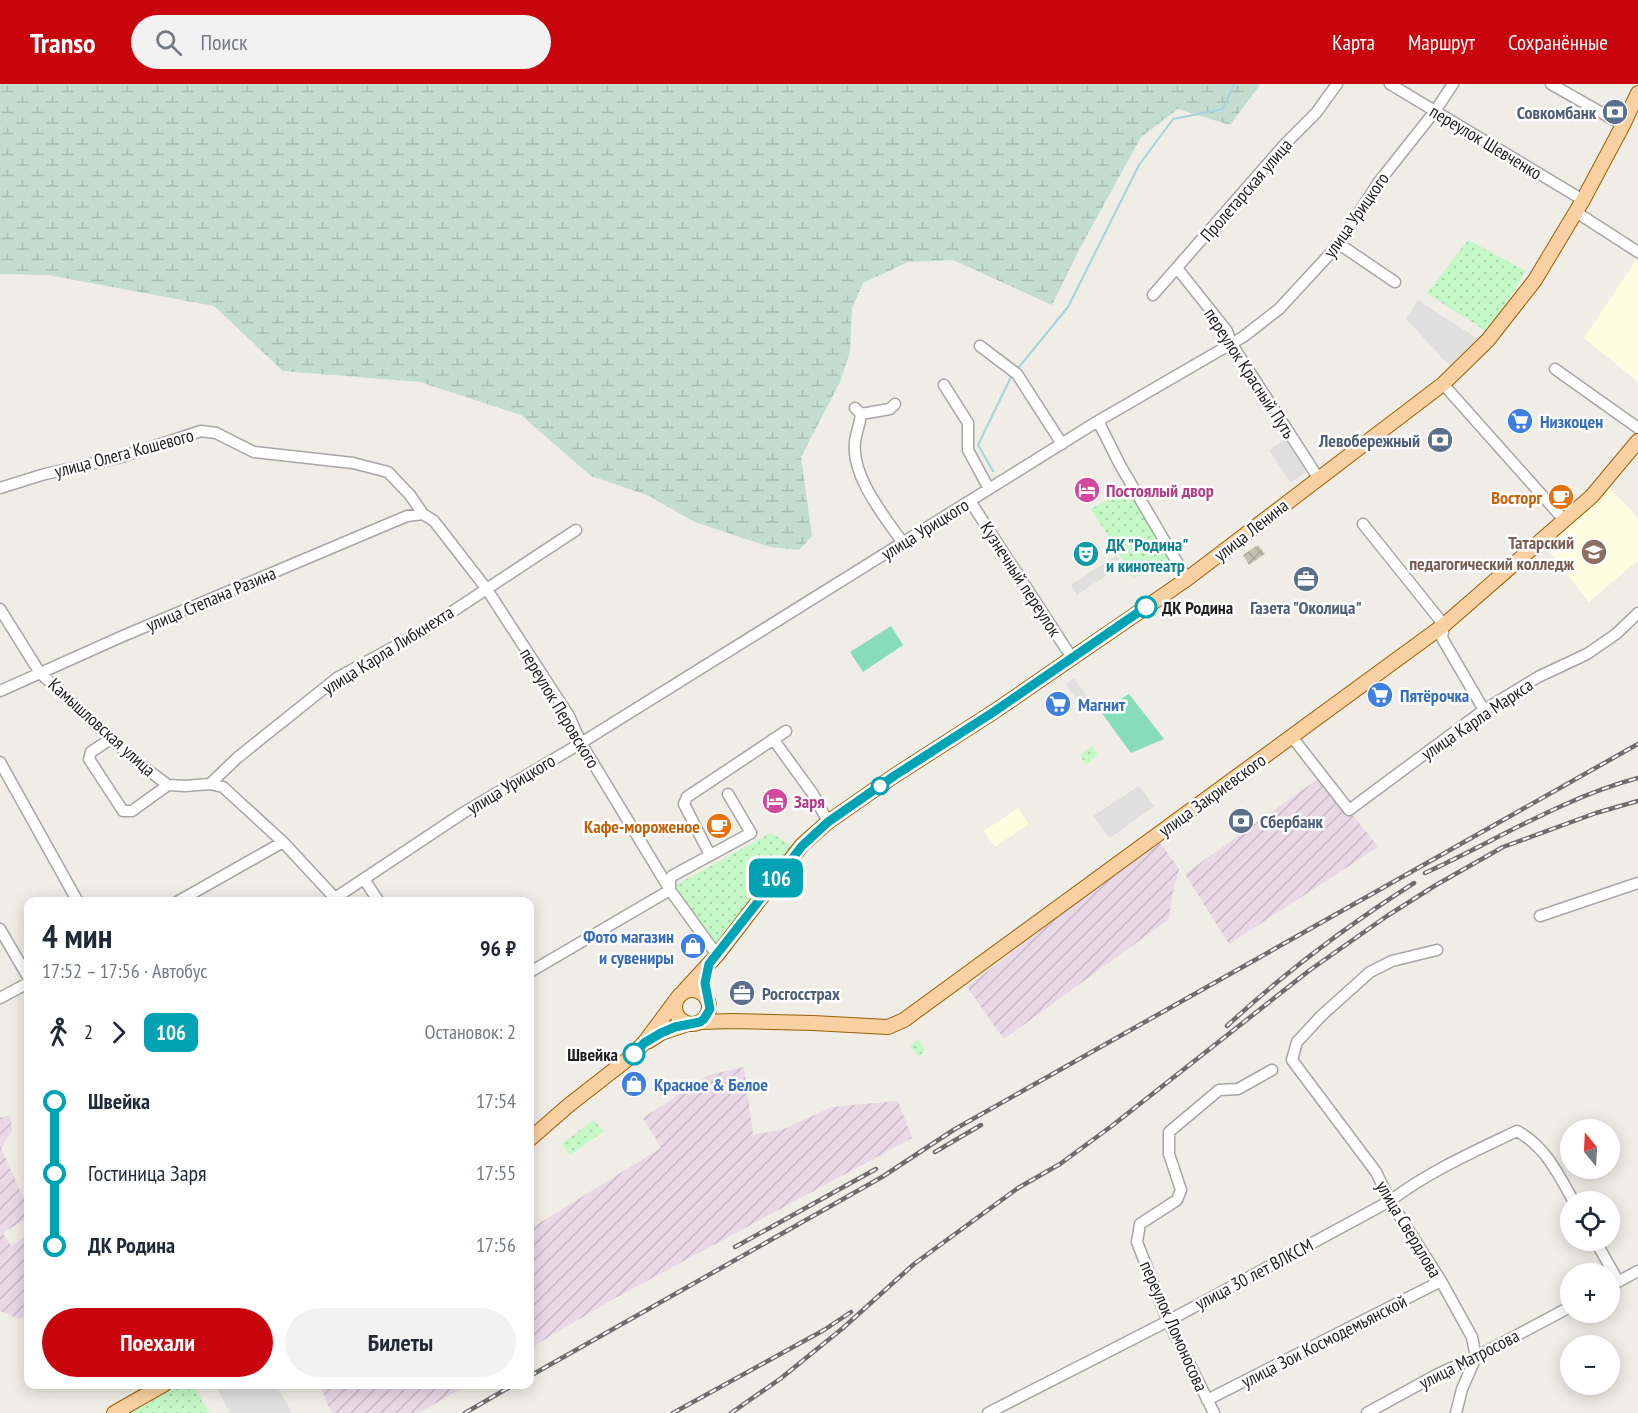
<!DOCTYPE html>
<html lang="ru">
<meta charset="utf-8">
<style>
body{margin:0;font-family:"PT Sans Narrow",sans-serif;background:#f2f2f3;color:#1f2937;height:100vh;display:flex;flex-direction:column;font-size:22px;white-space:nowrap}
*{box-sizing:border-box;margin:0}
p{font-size:20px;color:#747a83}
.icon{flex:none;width:33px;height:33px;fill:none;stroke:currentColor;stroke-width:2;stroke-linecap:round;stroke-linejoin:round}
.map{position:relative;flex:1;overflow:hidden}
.details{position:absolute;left:24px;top:813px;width:510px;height:492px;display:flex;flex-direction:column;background:#fff;border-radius:12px;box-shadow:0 3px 15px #0003}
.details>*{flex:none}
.badge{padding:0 12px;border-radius:9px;font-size:21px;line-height:39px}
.needle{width:39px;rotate:342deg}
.fabs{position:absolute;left:1560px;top:1035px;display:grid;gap:12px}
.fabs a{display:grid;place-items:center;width:60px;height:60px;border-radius:50%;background:#fff;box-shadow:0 3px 15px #0003;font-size:30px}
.map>.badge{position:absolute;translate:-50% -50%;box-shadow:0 0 0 3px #fff}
.legs{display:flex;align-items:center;gap:9px;height:66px;padding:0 18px;font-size:20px}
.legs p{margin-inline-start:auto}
.headline{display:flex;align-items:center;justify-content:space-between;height:102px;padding:0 18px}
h1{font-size:33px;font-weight:700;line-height:45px}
.primary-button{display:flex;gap:12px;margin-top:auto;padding:12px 18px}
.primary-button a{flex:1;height:69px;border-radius:36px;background:#c9050d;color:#fff;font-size:24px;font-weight:700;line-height:69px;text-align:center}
.primary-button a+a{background:#f2f2f3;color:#1f2937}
ul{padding:0 18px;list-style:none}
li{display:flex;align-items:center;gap:21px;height:72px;font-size:22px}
li i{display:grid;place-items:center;width:9px;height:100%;margin:0 8px;background:currentColor}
li i::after{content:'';width:15px;height:15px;margin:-8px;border:4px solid;border-radius:50%;background:#fff}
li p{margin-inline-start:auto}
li:first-child i{background:linear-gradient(#0000 50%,currentColor 0)}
li:last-child i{background:linear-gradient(currentColor 50%,#0000 0)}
header{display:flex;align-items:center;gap:36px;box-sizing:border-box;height:84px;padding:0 30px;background:#c9050d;color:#fff}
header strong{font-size:28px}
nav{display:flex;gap:33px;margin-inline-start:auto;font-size:21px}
.search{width:420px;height:54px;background:#f2f2f3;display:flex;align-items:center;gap:15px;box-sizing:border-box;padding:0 21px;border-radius:33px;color:#747a83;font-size:22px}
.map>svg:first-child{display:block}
</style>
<header>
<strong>Transo</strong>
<div class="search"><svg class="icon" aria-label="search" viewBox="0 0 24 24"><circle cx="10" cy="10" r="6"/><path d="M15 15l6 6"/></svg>Поиск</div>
<nav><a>Карта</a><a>Маршрут</a><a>Сохранённые</a></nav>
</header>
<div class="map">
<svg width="1638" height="1329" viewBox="0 0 1638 1329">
<defs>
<pattern id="industrial-furrows" width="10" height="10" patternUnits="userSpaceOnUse" patternTransform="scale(1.5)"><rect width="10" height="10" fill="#e9d8e6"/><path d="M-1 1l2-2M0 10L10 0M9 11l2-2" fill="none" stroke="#c7b9c5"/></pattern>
<pattern id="construction-cross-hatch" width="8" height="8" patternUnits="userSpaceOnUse" patternTransform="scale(1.5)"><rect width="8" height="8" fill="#c4c3b1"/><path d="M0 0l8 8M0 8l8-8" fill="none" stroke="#a8a798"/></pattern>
<pattern id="wetland-marsh" width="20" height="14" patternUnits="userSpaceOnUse" patternTransform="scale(1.5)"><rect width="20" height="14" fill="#c3ddd0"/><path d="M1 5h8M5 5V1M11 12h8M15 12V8" fill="none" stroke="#a7bdb2"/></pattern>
<pattern id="park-dots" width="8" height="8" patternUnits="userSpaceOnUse" patternTransform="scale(1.5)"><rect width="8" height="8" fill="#c4f8c7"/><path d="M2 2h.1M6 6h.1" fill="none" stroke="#a8d4aa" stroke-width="1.8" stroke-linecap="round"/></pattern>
</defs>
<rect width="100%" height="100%" fill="#f0ece6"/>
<path fill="url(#industrial-furrows)" d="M1322,692L1378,763L1229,860L1185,790Z
M1158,756L1179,785L1172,812L1169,835L1004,955L967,903Z
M744,983L753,1051L784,1045L832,1023L898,1017L912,1054L617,1213L530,1264V1145L661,1064L643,1034L709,991Z
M10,1031L12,1046L1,1064L26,1120L28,1119V1133L3,1149L11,1162L28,1151V1230L20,1235L0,1227V1034Z
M321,1301V1300L467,1301L419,1329H333L327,1320Z"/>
<path fill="#fefde0" d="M1636,176L1638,178V298L1584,254Z
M1604,398L1638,434V479L1636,478L1589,518L1541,457Z
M1018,724L1029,740L995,763L984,747Z"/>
<path fill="url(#construction-cross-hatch)" d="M1258,461L1265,470L1249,481L1243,471Z"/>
<path fill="url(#wetland-marsh)" d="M0,0H1259V2L1230,41L1178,25L1141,53L1080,164L1052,221L953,176L908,178L863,199L852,224L850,268L840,298L801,373L812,452L799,466L770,463L695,438L647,411L591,392L521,331L420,298L283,287L214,222L48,191L0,190Z"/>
<path fill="url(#park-dots)" d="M1468,156L1526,187L1487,248L1427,209Z
M1126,405L1169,474L1134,494L1091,425Z
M1092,662L1098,671L1086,681L1080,671Z
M771,749L792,762L717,860L674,802Z
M918,955L925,966L919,973L910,962Z
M594,1036L603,1048L570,1071L562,1060Z
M182,1300L193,1301L209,1329H131Z"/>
<path fill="#86ddb8" d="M891,542L903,561L863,588L850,568Z
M1129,610L1164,655L1131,669L1101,628Z"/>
<path fill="#dfdfdf" d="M1418,216L1478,255L1450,282L1406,235Z
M1285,355L1306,388L1291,399L1269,366Z
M1117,471L1122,481L1077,511L1071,501Z
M1074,594L1087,613L1079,619L1066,600Z
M1139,702L1154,722L1110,754L1093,732Z
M215,1301H276L292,1329H230Z"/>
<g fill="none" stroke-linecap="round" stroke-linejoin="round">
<path stroke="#a8d2dc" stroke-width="2" d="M1019,283L1068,223L1139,81L1173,35L1223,25L1234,0
M993,387L978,361L1011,293"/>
<g stroke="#a6a6a6" stroke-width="13">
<path id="minor" d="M1390,0L1583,116
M1551,0L1623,41
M1576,128L1638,168
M1339,160L1395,198
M1177,184L1227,247L1231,259L1319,395
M1153,211L1285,60L1316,29L1337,0
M980,262L1017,290L1062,360
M1555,285L1638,344
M1443,300L1565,437
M944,301L968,339V366L989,405
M855,324L861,330C860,340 856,349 855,358C851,392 884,432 903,459
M861,330L890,325L895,320
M1098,337L1120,381L1187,495
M0,404L45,390L118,374L201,347L216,349L254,368L353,379L388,388L410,411L423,430L434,437L486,504L569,632L581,659L670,806L717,871
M970,417L1072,574
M1363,440L1444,541L1442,554L1484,626
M0,525L40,589L137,678L168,701L185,702L210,700L223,703L283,758L335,814
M0,607L123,552L407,432L423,430
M1292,653L1349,726L1484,626L1538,593L1587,570L1616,550L1638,529
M112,654L91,668L89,675L123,727H132L168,701
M773,655L813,710L828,738
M0,678L78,818
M210,700L237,674L337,594L423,547L576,446
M710,771L684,720L687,713L786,647
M364,795L379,818
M177,818L283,758
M329,818L463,729L581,659L1098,337L1243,253L1279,225L1339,160L1378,99L1435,27L1453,0
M1540,832L1638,799
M0,845L28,893
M1437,866L1392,877L1370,888L1321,932L1297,958L1292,976L1376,1088L1390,1117L1441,1197L1472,1253L1476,1273L1462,1305L1456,1329
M530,888L670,806V797L672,792L751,749L728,710
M0,914L28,899
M1595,1156L1618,1197
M1610,1202L1638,1187
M1207,1316L1441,1197
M988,1329L1168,1237L1390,1117C1428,1088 1473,1068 1517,1047C1546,1063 1558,1090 1574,1118
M1214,1329L1168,1237L1144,1176L1137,1158L1140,1140L1177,1116L1181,1106L1169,1070V1048L1219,1006L1238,1005L1272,986
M1367,1329L1438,1290L1476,1273L1570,1223"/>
</g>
<g stroke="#976004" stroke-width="16">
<path id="major" d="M675 923a17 17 0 1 1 34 0a17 17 0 1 1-34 0Z
M683,908L717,871L802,761L828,738L894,692L995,627L1187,495L1443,300L1488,256L1535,196L1583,116L1623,41L1638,9
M700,938L732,937L813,939L888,943L904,936L1444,541L1592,412L1638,357
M649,957L661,949L688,940
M530,1055L569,1021L628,975L644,959L676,916
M114,1329L165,1300"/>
</g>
<use href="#minor" stroke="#fff" stroke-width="10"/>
<use href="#major" stroke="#f9d0a1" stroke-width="14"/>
<g stroke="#6d6d6d" stroke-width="4.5">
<path id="rail" d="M1425,789C1495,757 1563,714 1638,694
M1227,942C1284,889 1348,841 1414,799
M935,1068L981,1041
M735,1163L876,1085
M530,1292L882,1093L955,1045L1638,660
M465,1329L515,1300
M673,1329L824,1246L851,1228
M731,1329L780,1295L843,1244L914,1180L1018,1104L1060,1080L1113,1041L1310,886L1387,832L1436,801L1503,763L1596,729L1638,717"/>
</g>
<use href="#rail" stroke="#fff" stroke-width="2" stroke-dasharray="7" stroke-linecap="butt"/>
</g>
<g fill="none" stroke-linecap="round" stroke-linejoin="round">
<g stroke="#fff" stroke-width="14">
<path id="line-1" d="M634,970L644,959L661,949L675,943L700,938L704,935L710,925L705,899L709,880L802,762L828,738L894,692L995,627L1146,523"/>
</g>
<use href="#line-1" stroke="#00a3b4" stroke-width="9"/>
</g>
<defs>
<g id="bank-disc" transform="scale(1.35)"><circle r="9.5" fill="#5c6f8a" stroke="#fff"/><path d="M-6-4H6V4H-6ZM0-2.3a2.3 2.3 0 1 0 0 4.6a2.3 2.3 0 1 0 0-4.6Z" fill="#fff"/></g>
<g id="supermarket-disc" transform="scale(1.35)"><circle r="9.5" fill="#3f7fe0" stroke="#fff"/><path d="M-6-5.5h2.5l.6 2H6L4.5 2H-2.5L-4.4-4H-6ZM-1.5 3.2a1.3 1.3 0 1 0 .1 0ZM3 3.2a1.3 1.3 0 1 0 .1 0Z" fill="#fff"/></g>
<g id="hotel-disc" transform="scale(1.35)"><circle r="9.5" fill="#d1479c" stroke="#fff"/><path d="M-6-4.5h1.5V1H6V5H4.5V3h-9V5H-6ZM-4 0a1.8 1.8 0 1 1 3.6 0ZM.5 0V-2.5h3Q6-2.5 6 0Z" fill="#fff"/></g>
<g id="cafe-disc" transform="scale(1.35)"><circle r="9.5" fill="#e8710a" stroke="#fff"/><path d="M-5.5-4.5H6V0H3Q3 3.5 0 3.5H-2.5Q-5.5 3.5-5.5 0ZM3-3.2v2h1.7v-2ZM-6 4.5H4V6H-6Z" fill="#fff"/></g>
<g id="university-disc" transform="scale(1.35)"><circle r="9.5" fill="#8d6e63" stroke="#fff"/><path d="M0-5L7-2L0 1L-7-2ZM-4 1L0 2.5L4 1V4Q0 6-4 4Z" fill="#fff"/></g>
<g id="theatre-disc" transform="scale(1.35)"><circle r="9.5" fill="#0f9aa8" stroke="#fff"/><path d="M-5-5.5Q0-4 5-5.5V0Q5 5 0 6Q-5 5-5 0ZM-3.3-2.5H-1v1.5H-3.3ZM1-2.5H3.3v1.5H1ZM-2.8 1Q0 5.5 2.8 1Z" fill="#fff"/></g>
<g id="office-disc" transform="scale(1.35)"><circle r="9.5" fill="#5c6f8a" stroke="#fff"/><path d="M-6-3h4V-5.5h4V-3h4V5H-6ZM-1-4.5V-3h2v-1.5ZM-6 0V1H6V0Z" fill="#fff"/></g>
<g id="shop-disc" transform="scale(1.35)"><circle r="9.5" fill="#3f7fe0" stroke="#fff"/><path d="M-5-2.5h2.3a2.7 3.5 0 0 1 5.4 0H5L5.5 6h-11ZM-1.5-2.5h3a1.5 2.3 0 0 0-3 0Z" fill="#fff"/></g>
</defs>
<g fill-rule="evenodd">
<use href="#bank-disc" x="1615" y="28"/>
<use href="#supermarket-disc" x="1520" y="337"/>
<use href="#bank-disc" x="1440" y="356"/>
<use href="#hotel-disc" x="1087" y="406"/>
<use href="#cafe-disc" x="1561" y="413"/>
<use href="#university-disc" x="1594" y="468"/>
<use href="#theatre-disc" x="1086" y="470"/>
<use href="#office-disc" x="1306" y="495"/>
<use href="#supermarket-disc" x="1380" y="611"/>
<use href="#supermarket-disc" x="1058" y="620"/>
<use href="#hotel-disc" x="775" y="717"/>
<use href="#bank-disc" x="1241" y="737"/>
<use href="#cafe-disc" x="719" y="742"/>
<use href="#shop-disc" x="693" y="862"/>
<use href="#office-disc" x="742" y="909"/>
<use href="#shop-disc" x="634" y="1000"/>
</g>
<g fill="#fff" stroke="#00a3b4" stroke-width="3">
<circle cx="1146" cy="523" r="10"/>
<circle cx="880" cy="702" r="8"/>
<circle cx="634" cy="970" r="10"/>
</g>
<g text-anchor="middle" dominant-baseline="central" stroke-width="5" stroke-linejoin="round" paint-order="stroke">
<g font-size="18" font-weight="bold" fill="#4e5e75" stroke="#fff" text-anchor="end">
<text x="1596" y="28">Совкомбанк</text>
<text x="1420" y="356">Левобережный</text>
<text x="1306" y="523" text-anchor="middle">Газета "Околица"</text>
<text x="1260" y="737" text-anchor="start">Сбербанк</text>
<text x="762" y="909" text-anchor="start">Росгосстрах</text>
</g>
<g font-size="18" fill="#1f1f1f" stroke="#fff">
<text transform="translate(1486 58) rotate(31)">переулок Шевченко</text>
<text transform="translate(1246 106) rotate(-49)">Пролетарская улица</text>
<text transform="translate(1356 131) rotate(-55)">улица Урицкого</text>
<text transform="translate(1250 289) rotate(57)">переулок Красный Путь</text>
<text transform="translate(124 369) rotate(-15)">улица Олега Кошевого</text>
<text transform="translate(925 445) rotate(-32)">улица Урицкого</text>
<text transform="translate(1251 446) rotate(-38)">улица Ленина</text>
<text transform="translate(1021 495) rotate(57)">Кузнечный переулок</text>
<text transform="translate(211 515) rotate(-23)">улица Степана Разина</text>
<text transform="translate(388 566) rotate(-32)">улица Карла Либкнехта</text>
<text transform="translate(560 624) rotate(59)">переулок Перовского</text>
<text transform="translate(1477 635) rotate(-34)">улица Карла Маркса</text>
<text transform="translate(102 643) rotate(42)">Камышловская улица</text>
<text transform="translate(511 700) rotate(-31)">улица Урицкого</text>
<text transform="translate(1212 711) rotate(-36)">улица Закриевского</text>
<text transform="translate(1409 1145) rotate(59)">улица Свердлова</text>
<text transform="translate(1254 1190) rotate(-28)">улица 30 лет ВЛКСМ</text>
<text transform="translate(1174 1242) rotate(66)">переулок Ломоносова</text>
<text transform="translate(1324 1257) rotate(-27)">улица Зои Космодемьянской</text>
<text transform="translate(1469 1275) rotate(-27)">улица Матросова</text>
</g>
<g font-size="18" font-weight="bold" fill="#366cbe" stroke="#fff" text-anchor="start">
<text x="1540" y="337">Низкоцен</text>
<text x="1400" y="611">Пятёрочка</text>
<text x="1078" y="620">Магнит</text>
<text x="674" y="852" text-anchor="end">Фото магазин<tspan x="674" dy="21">и сувениры</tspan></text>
<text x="654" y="1000">Красное &amp; Белое</text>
</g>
<g font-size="18" font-weight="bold" fill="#b23c85" stroke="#fff" text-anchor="start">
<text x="1106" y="406">Постоялый двор</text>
<text x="794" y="717">Заря</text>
</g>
<g font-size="18" font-weight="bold" fill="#c56008" stroke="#fff" text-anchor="end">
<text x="1542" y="413">Восторг</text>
<text x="700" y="742">Кафе-мороженое</text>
</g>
<g font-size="18" font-weight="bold" fill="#785e54" stroke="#fff" text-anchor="end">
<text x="1574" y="458">Татарский<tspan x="1574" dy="21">педагогический колледж</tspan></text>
</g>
<g font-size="18" font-weight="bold" fill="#0d838f" stroke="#fff" text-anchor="start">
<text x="1106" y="460">ДК "Родина"<tspan x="1106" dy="21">и кинотеатр</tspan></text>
</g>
<g font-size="18" font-weight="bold" fill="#1f1f1f" stroke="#fff" text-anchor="start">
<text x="1162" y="523">ДК Родина</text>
<text x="618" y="970" text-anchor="end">Швейка</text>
</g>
</g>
</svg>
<div class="fabs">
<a><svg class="needle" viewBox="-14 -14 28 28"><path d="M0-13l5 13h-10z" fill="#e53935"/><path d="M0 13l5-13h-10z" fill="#747a83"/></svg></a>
<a><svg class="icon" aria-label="locate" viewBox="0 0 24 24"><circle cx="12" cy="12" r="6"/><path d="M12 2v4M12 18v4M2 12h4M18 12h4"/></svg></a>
<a>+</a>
<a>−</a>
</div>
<b class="badge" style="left:776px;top:794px;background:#00a3b4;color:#fff">106</b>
<section class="details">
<div class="headline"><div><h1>4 мин</h1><p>17:52 – 17:56 · Автобус</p></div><b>96 ₽</b></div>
<div class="legs"><svg class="icon" aria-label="walk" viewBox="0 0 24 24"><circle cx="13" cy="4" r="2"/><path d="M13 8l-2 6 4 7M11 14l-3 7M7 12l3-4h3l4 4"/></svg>2<svg class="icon" aria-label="forward" viewBox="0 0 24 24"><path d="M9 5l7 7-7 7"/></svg><b class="badge" style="background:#00a3b4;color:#fff">106</b><p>Остановок: 2</p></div>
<ul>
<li><i style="color:#00a3b4"></i><b>Швейка</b><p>17:54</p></li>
<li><i style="color:#00a3b4"></i><span>Гостиница Заря</span><p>17:55</p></li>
<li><i style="color:#00a3b4"></i><b>ДК Родина</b><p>17:56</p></li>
</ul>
<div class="primary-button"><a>Поехали</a><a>Билеты</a></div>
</section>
</div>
